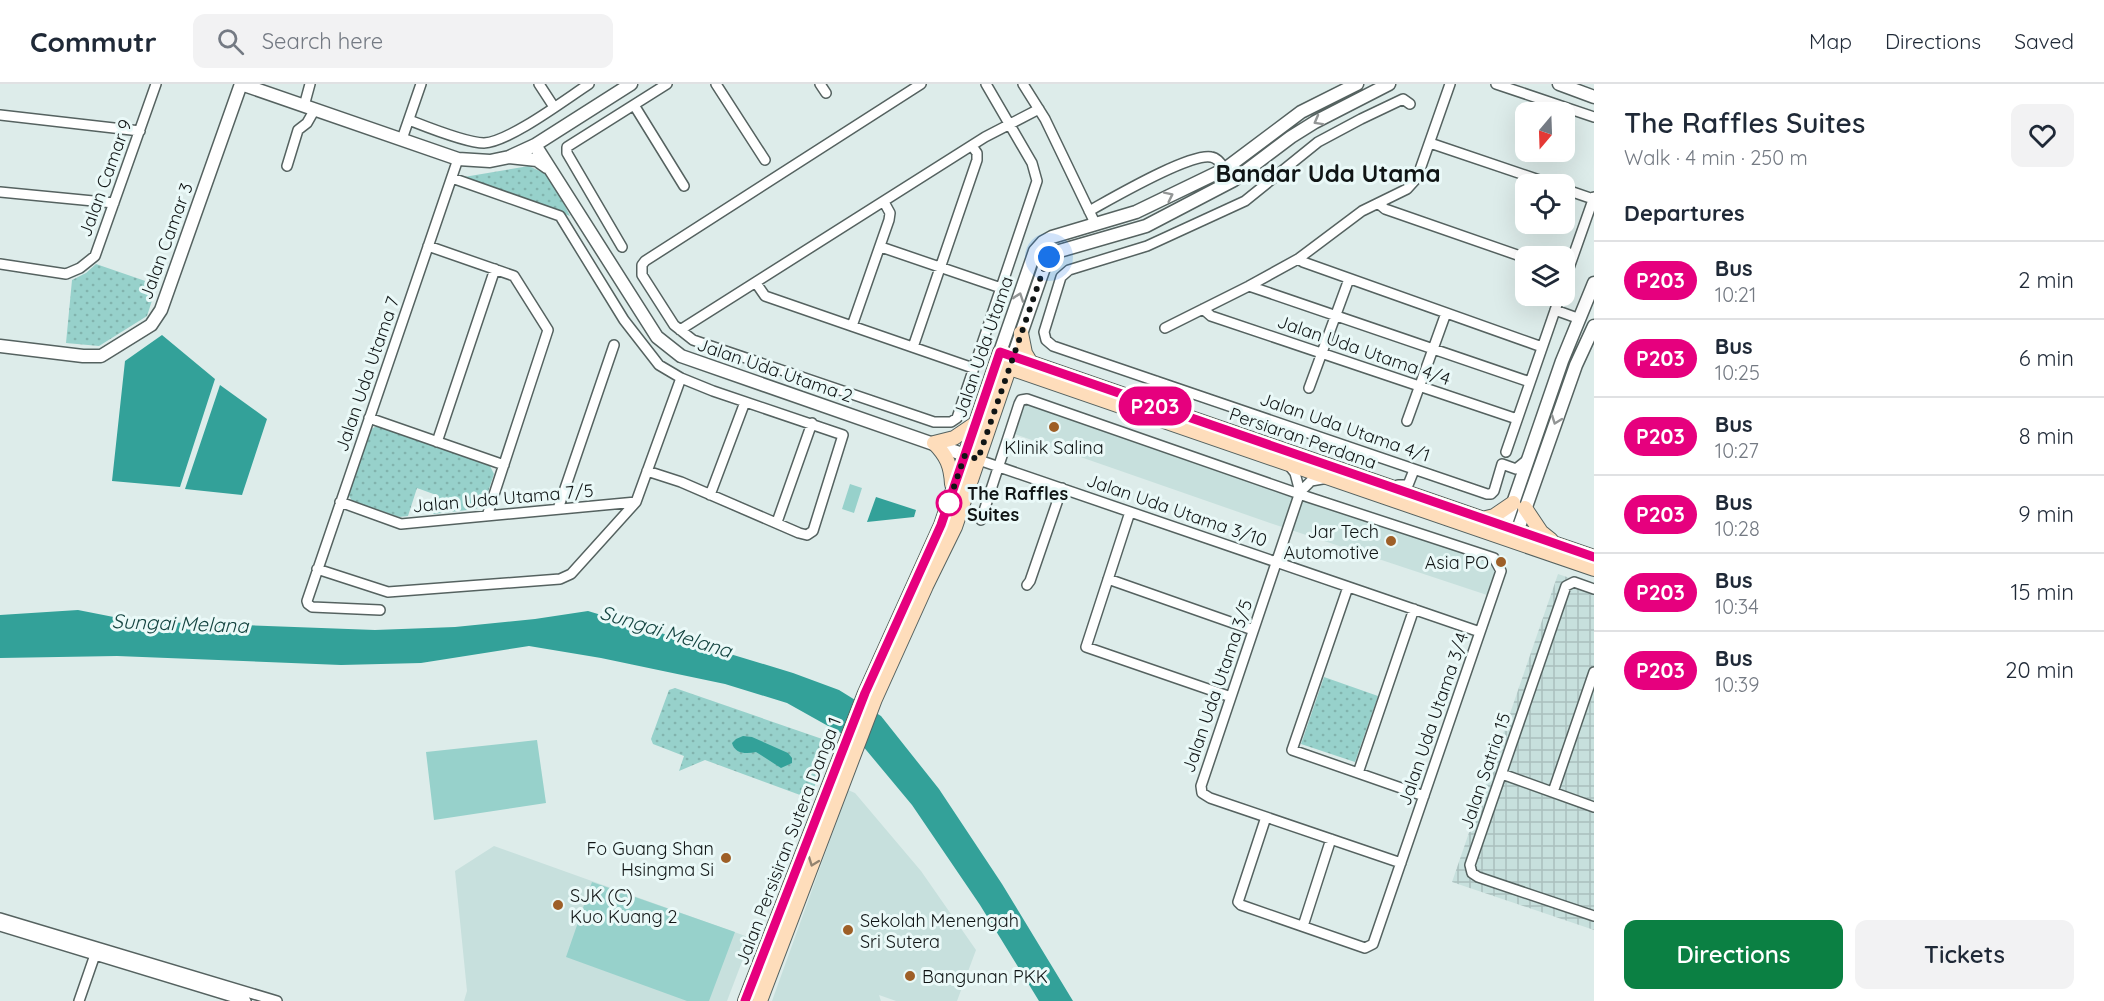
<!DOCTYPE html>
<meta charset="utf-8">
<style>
body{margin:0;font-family:Quicksand,sans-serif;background:#f2f2f3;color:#1f2937;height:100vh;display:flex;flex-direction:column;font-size:22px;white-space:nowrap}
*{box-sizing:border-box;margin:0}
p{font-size:20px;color:#747a83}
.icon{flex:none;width:33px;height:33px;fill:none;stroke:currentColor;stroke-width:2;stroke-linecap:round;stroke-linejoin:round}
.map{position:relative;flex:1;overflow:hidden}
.sheet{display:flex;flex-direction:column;background:#fff;width:510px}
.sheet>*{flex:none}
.badge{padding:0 12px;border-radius:20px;font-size:21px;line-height:39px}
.needle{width:39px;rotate:199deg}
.fabs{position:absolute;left:1515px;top:18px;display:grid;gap:12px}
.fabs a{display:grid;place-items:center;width:60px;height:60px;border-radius:12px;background:#fff;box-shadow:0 6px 24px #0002;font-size:30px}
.you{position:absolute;width:30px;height:30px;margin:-15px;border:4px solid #fff;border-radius:50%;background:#1a73e8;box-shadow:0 0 0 9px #1a73e833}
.map>.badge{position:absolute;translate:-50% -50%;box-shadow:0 0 0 3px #fff}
h2{padding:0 30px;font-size:22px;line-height:54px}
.round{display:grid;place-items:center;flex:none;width:63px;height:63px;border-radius:12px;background:#f2f2f3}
.headline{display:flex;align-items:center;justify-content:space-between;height:102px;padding:0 30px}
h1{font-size:28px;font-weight:600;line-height:45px}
.primary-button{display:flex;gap:12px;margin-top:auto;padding:12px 30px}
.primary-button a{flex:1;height:69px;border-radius:12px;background:#0b8043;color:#fff;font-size:24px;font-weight:600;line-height:69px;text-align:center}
.primary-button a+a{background:#f2f2f3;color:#1f2937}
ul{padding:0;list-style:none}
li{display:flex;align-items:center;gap:18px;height:78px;padding:0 30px;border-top:2px solid #e0e1e3}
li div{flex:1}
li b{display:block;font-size:22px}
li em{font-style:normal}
li .badge{min-width:66px;font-weight:700;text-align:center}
header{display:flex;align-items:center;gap:36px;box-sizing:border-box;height:84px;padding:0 30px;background:#fff;border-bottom:2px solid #e0e1e3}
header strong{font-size:28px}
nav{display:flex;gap:33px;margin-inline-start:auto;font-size:21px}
.search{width:420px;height:54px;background:#f2f2f3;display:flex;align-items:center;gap:15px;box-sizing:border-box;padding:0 21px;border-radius:12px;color:#747a83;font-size:22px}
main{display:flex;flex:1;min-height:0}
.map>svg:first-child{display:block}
</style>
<header>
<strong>Commutr</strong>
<div class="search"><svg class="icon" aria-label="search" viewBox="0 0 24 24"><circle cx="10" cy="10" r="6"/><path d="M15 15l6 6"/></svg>Search here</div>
<nav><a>Map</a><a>Directions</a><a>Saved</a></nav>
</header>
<main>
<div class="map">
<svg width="1594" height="917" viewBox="0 0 1594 917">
<defs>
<pattern id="industrial-grid" width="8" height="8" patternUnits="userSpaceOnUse" patternTransform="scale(1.5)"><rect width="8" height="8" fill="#c7e0dd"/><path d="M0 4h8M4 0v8" fill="none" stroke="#aabfbd"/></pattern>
<pattern id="green-dots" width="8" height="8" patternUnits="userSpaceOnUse" patternTransform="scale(1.5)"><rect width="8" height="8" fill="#97d1cb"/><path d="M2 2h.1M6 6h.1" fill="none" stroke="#81b3ad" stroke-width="1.8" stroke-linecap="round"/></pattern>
</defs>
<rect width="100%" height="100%" fill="#ddecea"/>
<path fill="#c7e0dd" d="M1023,318L1491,477L1498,487L1490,512L1270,439L1012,349Z
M848,706L855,709L921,787L976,866L957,917H896L879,911L881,917H772Z
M494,762L751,854L727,917H464L467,907L455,787Z"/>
<path fill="url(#industrial-grid)" d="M1558,490L1594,502V846L1452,798Z"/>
<path fill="url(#green-dots)" d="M529,82L550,92L570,132L464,93Z
M96,180L157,201L147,232L99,262L66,259L72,196L86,189Z
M377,342L490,382L494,390L484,420L476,425L433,430L439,412L417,404L408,432L399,433L352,417L348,410L371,345Z
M1324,593L1378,612L1355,678L1301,660Z
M675,604L828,657L811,715L705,676L679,687L684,672L653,660L651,655L669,606Z"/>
<path fill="#97d1cb" d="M850,400L862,404L854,429L842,425Z
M537,656L546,719L434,736L426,668Z
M592,798L735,848L709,917H687L566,873Z"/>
<path fill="#33a199" d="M162,251L215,295L180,403L112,397L125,277Z
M220,301L267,335L242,411L185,405Z
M876,413L916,426L914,433L867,438Z
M78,526L134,537L375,546L455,543L535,535L588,527L793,589L839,606L881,632L939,705L1002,800L1073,917H1039L980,821L912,721L862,661L787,619L725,600L601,574L529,562L421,579L341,581L117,572L0,574V531Z
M743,652L752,653L788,669L792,674V679L781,684L756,668C746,670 735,670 732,659L736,655Z"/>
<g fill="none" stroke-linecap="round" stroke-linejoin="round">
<g stroke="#556260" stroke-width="12">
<path id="minor" d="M539,0L554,23
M716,0L765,76
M820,0L826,9
M921,0L645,177L642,181V191L674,241L693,256L934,338H951L957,334L1037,97L1032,79L986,0
M1023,0L1045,35L1095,139
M1496,0L1594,33
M1410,20L1403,15L1361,35L1318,58L1245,117L1147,162L1069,186L1061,193L1044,248L1046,256L1053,262L1487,410H1491L1494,407L1502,380L1516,385L1527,376
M634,21L684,102
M304,22L310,0
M0,31L140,47
M409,36C427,43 466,59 484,59C509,58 566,15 589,0
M402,55L421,0
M1430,59L1551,100
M287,82L298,46L307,39L315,25
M452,94L560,132L624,236L659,281L681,294L713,307L843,351L813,447L807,451L799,449L681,398L647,387
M1564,105L1593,115
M0,108L114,119
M1379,120L1385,125L1526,174
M1089,127C1111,115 1189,69 1211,73C1218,74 1221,80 1225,85
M428,162L514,192L548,246L487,432
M622,163L567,69V63L667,0
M881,163L1001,204
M1298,175L1303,178L1542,263
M0,180L66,190L80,184L95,172L156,0
M1564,198L1594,113
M756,199L765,212L973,284
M1249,202L1530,298
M1203,225L1211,232L1517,335
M1555,226L1580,235
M852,242L889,136L890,129L884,118
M1165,244L1249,202L1298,175L1362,127L1407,105L1417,94L1450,0
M680,246L985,53L1039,25
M913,263L977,76V69L972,62
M1156,297L1157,315L1168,321
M1309,304L1349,195
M1133,308L1144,311L1151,306L1156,297
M369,334L504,381
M1407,337L1446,229
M437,358L495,185
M1506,368L1560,212
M973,374L1480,548
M1288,380L1295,389L1300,408
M1328,394L1311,397L1300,408L1201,702L1202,709L1210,714L1401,779
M1398,401H1408L1414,386
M710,411L745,318
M340,418L401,440L636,418
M558,425L614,261
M1130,428L1086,563L1231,613
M981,436L1019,320L1021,316L1027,315L1308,413L1494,474L1501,487L1373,860L1365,864L1241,821L1238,818L1266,733
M777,438L812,339
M317,485L388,508L560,495L571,490L636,418L681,294
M1108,495L1253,546
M1027,501L1030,497L1062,404
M1348,503L1292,666L1424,712
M1594,505L1574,498L1566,502L1470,781L1472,789L1478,793L1594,832
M380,526L312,523L308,520L307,517L458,75
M1358,689L1414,525
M1502,690L1594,723
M1553,708L1594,588
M0,834L277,917
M0,842L246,917
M1303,842L1331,755
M79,917L97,865"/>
</g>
<g stroke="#556260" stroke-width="15">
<path id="tertiary" d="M241,0L458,75L490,77L509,73L535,61L631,0
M1559,0L1594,13
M535,61L657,253L681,272L965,371
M509,73L537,76L547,83
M0,262L83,272H101L151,241L161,226L241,0
M1000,268L1035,167L1043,158L1052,153L1136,128L1225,85L1301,28L1357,0
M1013,273L1046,178L1056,168L1146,142L1234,96L1291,53L1315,38L1389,0
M1502,451L1562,277L1594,199
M1515,454L1576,281L1594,242"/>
</g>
<g stroke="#556260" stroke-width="16">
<path id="secondary" d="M1021,249L1025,269L1031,279
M1001,281L1594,485
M934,359C947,372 951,382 952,400
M934,359L954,354L976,339
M1525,424L1541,448L1551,456
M1482,435L1494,432L1513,419
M745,917L865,609L941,441L1000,268L1594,473
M760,917L875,615L926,502L955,443L1013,273"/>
</g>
<use href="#minor" stroke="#fff" stroke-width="9"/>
<use href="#tertiary" stroke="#fff" stroke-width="12"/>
<use href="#secondary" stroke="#feddbb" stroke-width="14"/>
</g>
<defs><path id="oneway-chevron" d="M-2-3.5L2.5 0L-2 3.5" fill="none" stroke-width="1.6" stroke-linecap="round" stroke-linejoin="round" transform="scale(1.5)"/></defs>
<g stroke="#939696">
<use href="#oneway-chevron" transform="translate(1318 37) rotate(151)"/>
<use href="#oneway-chevron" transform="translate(1169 112) rotate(-26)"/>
<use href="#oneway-chevron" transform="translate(1019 213) rotate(-71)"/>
<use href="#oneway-chevron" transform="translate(1556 336) rotate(110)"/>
</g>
<use stroke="#938370" href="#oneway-chevron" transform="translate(813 778) rotate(111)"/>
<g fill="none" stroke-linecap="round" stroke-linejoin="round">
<g stroke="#fff" stroke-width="14">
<path id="line" d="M745,917L865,609L941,441L1000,268L1594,473"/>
</g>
<use href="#line" stroke="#e6007e" stroke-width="9"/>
<path stroke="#101515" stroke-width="6" stroke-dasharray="0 10.8" d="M949,419L946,426L965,371L978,375L1046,178L1049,173"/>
</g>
<g fill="#9e5f27" stroke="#eaf9f8" stroke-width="2">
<circle cx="1054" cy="343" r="6"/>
<circle cx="1391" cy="457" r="6"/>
<circle cx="1501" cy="478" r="6"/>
<circle cx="726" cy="774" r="6"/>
<circle cx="558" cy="821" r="6"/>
<circle cx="848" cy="846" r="6"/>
<circle cx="910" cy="892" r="6"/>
</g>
<circle fill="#fff" stroke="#e6007e" stroke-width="3" cx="949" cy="419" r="12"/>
<g text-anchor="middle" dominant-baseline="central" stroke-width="6" stroke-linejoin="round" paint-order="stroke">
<g font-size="18" fill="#101515" stroke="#eaf9f8">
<text transform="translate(105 94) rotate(-70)">Jalan Camar 9</text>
<text transform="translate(166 157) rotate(-70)">Jalan Camar 3</text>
<text transform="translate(983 263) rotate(-71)">Jalan Uda Utama</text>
<text transform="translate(1364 266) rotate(19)">Jalan Uda Utama 4/4</text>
<text transform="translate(775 286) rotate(19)">Jalan Uda Utama 2</text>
<text transform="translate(367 290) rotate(-71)">Jalan Uda Utama 7</text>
<text transform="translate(1345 343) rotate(19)">Jalan Uda Utama 4/1</text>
<text transform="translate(1303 354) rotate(19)">Persiaran Perdana</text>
<text transform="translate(503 414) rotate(-5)">Jalan Uda Utama 7/5</text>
<text transform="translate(1177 426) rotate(19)">Jalan Uda Utama 3/10</text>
<text transform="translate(1217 602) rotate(-71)">Jalan Uda Utama 3/5</text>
<text transform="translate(1433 635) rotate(-71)">Jalan Uda Utama 3/4</text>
<text transform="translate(1485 687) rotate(-71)">Jalan Satria 15</text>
<text transform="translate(788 757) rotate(-69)">Jalan Persisiran Sutera Danga 1</text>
</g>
<g font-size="18" fill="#101515" stroke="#eaf9f8" text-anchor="end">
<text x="1054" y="363" text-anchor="middle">Klinik Salina</text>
<text x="1379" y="447">Jar Tech<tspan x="1379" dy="21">Automotive</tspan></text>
<text x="1489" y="478">Asia PO</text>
<text x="714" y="764">Fo Guang Shan<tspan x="714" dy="21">Hsingma Si</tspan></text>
<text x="570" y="811" text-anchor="start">SJK (C)<tspan x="570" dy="21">Kuo Kuang 2</tspan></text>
<text x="860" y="836" text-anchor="start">Sekolah Menengah<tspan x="860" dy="21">Sri Sutera</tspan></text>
<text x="922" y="892" text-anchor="start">Bangunan PKK</text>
</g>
<g font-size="18" font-weight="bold" fill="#101515" stroke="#eaf9f8" text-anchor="start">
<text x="967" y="409">The Raffles<tspan x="967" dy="21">Suites</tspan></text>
</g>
<g font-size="20" font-style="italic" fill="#144440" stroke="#eaf9f8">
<text transform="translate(180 539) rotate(2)">Sungai Melana</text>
<text transform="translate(666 547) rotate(17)">Sungai Melana</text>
</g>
<g font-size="24" font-weight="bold" fill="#101515" stroke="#eaf9f8">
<text x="1328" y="89">Bandar Uda Utama</text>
</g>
</g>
</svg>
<div class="fabs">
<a><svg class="needle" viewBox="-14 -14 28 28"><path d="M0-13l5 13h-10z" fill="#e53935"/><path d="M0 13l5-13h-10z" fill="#747a83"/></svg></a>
<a><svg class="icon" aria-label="locate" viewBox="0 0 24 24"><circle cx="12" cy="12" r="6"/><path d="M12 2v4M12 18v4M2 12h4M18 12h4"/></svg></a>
<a><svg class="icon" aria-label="layers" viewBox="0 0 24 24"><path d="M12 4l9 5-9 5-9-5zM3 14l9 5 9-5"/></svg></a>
</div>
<div class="you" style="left:1049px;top:173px"></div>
<b class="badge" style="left:1155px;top:322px;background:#e6007e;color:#fff">P203</b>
</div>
<section class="sheet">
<div class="headline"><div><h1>The Raffles Suites</h1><p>Walk · 4 min · 250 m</p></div><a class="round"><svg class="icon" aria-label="heart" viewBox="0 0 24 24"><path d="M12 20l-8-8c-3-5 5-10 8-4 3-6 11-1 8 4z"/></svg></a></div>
<h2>Departures</h2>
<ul>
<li><span class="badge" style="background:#e6007e;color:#fff">P203</span><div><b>Bus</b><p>10:21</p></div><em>2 min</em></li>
<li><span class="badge" style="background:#e6007e;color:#fff">P203</span><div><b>Bus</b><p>10:25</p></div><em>6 min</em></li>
<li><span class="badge" style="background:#e6007e;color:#fff">P203</span><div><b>Bus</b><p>10:27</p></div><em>8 min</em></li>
<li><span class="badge" style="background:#e6007e;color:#fff">P203</span><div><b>Bus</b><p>10:28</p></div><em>9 min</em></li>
<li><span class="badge" style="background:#e6007e;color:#fff">P203</span><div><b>Bus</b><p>10:34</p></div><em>15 min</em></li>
<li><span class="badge" style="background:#e6007e;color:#fff">P203</span><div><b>Bus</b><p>10:39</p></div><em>20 min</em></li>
</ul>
<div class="primary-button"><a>Directions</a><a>Tickets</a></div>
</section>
</main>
